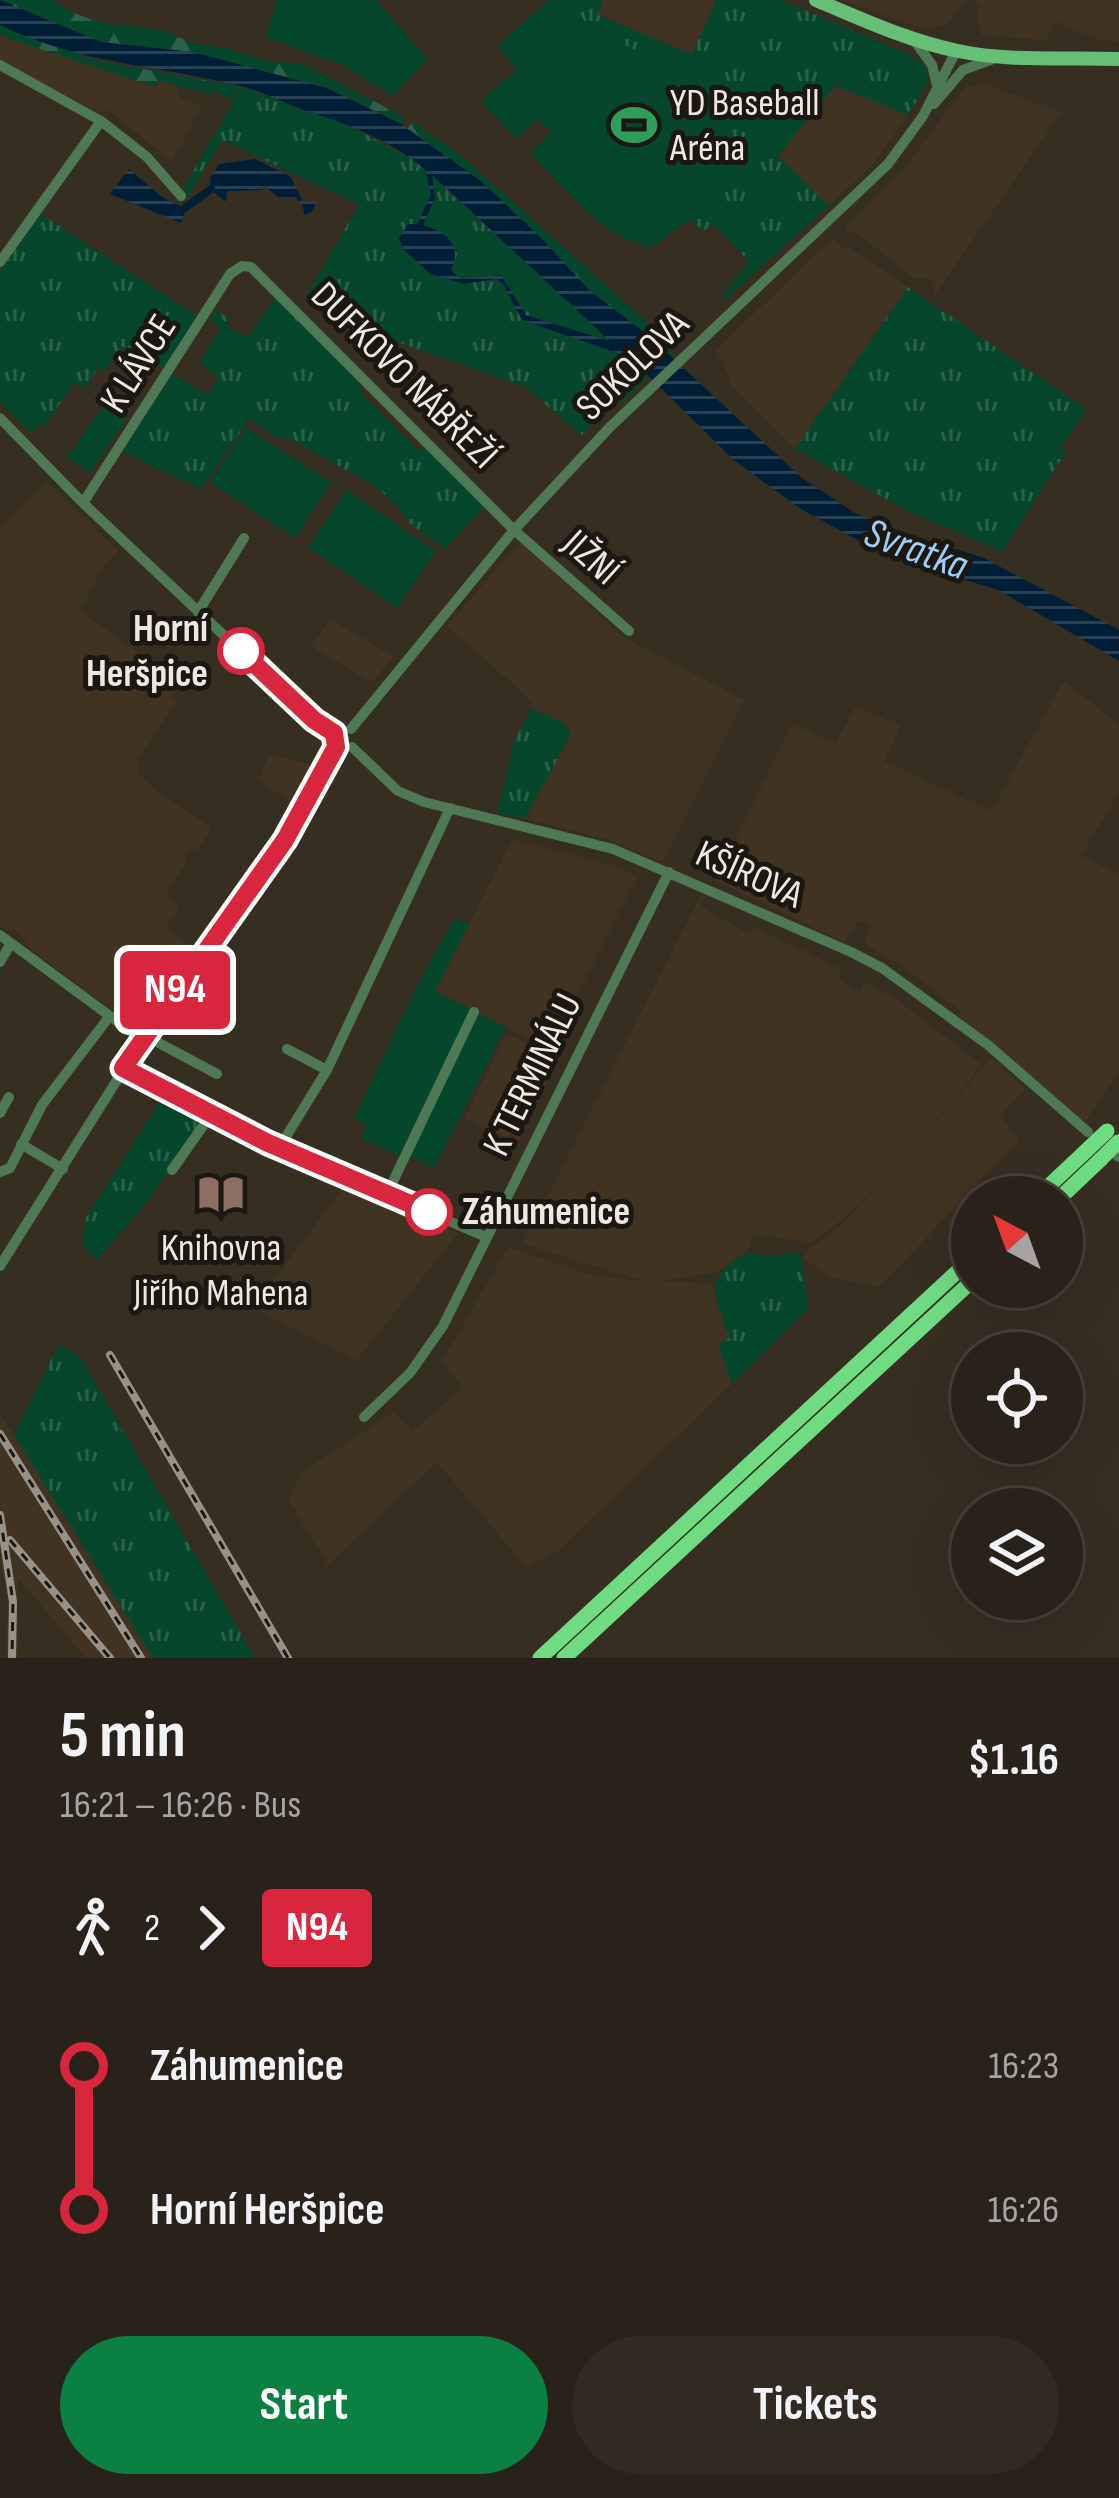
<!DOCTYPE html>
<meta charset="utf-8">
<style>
body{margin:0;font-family:"Sofia Sans Condensed",sans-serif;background:#312a23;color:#f1f3f6;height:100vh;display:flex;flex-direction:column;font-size:45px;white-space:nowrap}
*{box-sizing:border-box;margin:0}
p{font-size:39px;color:#a5a4a2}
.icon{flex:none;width:66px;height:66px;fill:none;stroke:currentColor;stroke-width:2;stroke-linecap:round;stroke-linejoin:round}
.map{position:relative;height:1658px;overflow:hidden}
.side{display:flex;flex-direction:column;background:#29221a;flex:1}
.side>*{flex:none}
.badge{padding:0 24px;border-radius:9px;font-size:42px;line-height:78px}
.needle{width:78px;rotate:319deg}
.fabs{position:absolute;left:951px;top:1176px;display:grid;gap:24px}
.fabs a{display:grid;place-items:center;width:132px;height:132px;border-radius:50%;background:#29221a;box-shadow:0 12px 48px #0002,0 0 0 3px #453f39;font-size:60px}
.map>.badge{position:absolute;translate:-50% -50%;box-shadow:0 0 0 6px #fff}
.legs{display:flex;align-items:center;gap:18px;height:132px;padding:0 60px;font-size:39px}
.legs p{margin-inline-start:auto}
.overview{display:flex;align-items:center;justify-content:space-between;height:204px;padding:0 60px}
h1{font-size:66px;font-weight:700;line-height:90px}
.primary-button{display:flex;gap:24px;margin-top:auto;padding:24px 60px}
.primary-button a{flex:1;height:138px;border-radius:72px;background:#0b8043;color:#fff;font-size:48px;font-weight:700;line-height:138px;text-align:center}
.primary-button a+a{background:#312a23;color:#f1f3f6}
ul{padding:0 60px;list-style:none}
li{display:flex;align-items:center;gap:42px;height:144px;font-size:45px}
li i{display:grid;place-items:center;width:18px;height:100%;margin:0 15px;background:currentColor}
li i::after{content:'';width:30px;height:30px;margin:-15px;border:9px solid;border-radius:50%;background:#29221a}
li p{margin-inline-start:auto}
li:first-child i{background:linear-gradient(#0000 50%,currentColor 0)}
li:last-child i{background:linear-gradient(currentColor 50%,#0000 0)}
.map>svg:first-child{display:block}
</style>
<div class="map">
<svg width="1119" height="1658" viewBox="0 0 1119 1658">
<defs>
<pattern id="grass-tufts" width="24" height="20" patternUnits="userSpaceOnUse" patternTransform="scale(3)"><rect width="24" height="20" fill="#06462c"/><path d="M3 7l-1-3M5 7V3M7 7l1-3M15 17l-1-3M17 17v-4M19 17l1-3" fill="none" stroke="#2b614a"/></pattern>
<pattern id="forest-firs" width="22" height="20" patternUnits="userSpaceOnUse" patternTransform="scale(3)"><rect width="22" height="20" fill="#06462c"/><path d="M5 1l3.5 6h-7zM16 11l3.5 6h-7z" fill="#2b614a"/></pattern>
<pattern id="water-rules" width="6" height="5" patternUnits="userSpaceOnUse" patternTransform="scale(3)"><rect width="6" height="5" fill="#001f37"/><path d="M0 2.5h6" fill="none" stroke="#264054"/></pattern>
</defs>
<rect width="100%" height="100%" fill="#372e22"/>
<path fill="#413322" d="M603,0H716L692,55L597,14Z
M841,0H967L948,23L927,30Z
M974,0H1119V42L1099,40L1055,21L1046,40L982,35L977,19L980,4Z
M0,35L156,87L158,81L178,87L179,97L202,107L172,161L108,110L101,113L4,64L0,61Z
M984,83L1061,113L934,296L936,283L929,278H914L859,235L847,231V225L905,168L963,89Z
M835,85L908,115L871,167L828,206L778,156Z
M834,237L842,249L849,248L908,287L795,449L728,382L730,379L716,350Z
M47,482L118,550L104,565L80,611L180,683L171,698L176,701L139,759L138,773L160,794L212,827L197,851L191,847L184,858L187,861L166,896L180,906L165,929L195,948L136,1024L129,1023L27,946L24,938L13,929L8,931L0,926V528Z
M521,541L621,636L744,700L663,862L609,840L525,819L571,733L563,723L529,707L532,701L447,626Z
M330,619L394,657L371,682L311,646Z
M1064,681L1119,725V793L1081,855L1119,875V1071L1085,1122L959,1017L961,1011L902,966L864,943L871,926L858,921L844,942L715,880L792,724L835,744L856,706L901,726L884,761L991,811Z
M270,754L313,765L294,804L258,780Z
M512,840L601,862L637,876L550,1049L435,991Z
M701,895L705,896L701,906L749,934L759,929L839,968L840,980L859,991L864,982L896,999L982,1065L912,1149L991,1058L1025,1089L999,1116L1020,1140L879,1287L832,1278L803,1258L810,1248L840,1226L888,1174L845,1217L812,1242L754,1235L745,1253L717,1272L662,1281L713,1284L729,1338L718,1344L732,1384L558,1551L526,1567L437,1462L328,1565L289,1500L301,1473L394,1412L412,1431L463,1388L442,1361L508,1247L585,1274L647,1282L523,1244Z
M506,1033L559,1060L517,1143L465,1118Z
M346,1184L458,1233L357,1360L253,1308Z
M0,1414L14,1435L153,1658H86L18,1578V1658H6L8,1603L0,1554Z"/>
<path fill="url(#grass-tufts)" d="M565,0H603L598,15L692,54L716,0H781L909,54L925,65L929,80L908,115L835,86L778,156L828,206L725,300L721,296L752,263L713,298L749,262L714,224L704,230L688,220L656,245L645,247L639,241L648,243L661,236L665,65L592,29Z
M242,87L334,118L416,161L649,377L623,402L617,398L581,436L526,387L375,334L364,345L315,297L310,303L305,298L359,205L222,140L186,200L176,201Z
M41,214L197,316L165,369L122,346L105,371L98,368L85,389L75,382L44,427L40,424L31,433L0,402V271Z
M908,287L1087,410L1061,447L1066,452L1002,552L906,510L795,449Z
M277,296L357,378L364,396L417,449H426L484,507L445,550L407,521L398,507L375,486L291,439L275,437L249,419L201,489L122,452L172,374L208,395L218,378L199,363L221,328L210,320L216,310L229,319L226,325L247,338Z
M531,708L564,723L571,734L525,819L497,813L514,742Z
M162,1098L203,1122L148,1201L97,1260L82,1245L86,1218Z
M800,1252L809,1308L732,1384L718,1344L729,1338C715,1290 700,1284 745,1253L774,1256Z
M59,1344L81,1358L255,1658H153L14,1435Z"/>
<path fill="url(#forest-firs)" d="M0,0H53L73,13L103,23L162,30L192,43L227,48L266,61L303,64L404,117L401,124L327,88L193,52L101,42Z
M0,25L94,60L242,87L232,100L213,90L210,94L159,81L156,87L9,39L0,34Z
M413,122L463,157L656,330L674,353L672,356L589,290L542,239L482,182L407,128Z
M494,232L613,343C580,334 487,268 494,232Z"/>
<path fill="#06462c" d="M277,0H376L428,59L393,96L345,66L265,37Z
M549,0H565L592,29L665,65L712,110L737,144C724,163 670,240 649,243C612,248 557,179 531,154L551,131L538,119L516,139L481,101L517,69L497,46Z
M104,404L127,419L90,473L67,458Z
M246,427L331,482L295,538L210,482Z
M347,490L436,551L397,608L308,547Z
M455,918L469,924L435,991L474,1010L399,1156L361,1138L367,1125L354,1118L421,978Z
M478,1013L506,1027L434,1168L408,1155Z"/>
<path fill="url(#water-rules)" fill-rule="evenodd" d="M0,0L101,42L193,52L327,88L401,124L482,182L542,239L589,290L648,335L802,478L855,513L908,535L982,557L1119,630V661L998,590L885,555L801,509L735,461L629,357L522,320L503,284L496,279L464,284L430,274L403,249L399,238L408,224H417L431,195L425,169C391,141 351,125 310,112C287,105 264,92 241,86C157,65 80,64 0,25ZM432,175L610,341L526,315L501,275L460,279L451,270C464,246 445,231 423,225L435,198Z
M255,159L291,177L303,202L317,201L312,212L304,215L303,206L295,197H278L264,186L262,190L227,191L226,202L211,190L210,179L219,164Z
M129,169L162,197L186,209L181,223L110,194Z"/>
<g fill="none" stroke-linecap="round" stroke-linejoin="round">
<path stroke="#001f37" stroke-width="8" d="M185,208L211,189"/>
<path stroke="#4f7855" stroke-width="10" d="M914,40L932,65L937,85
M0,65L101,121L147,157L181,196
M934,104L963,70L993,59
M0,262L101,121
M0,418L83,503L314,720L334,733
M83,503L230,274L242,266L251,267L514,530L629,631
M198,612L244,538
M351,729L514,530L610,427L888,164L923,116L956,51
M352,747L398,791L424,802L613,849L851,952L882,968L988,1045L1088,1132
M0,935L141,1039
M0,962L11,943
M144,1035L217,1074
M287,1049L327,1070
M123,1068L279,1148L486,1237
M0,1113L9,1097
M21,1144L63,1169
M279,1148L327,1070L450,808
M1116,1155L1119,1157
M172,1170L210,1116
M0,1172L10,1168L42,1105L109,1017
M387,1194L474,1012
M0,1266L158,1015L293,828L336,747
M364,1417L410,1373L443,1326L669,872"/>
<path stroke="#66bf77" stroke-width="14" d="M816,0C862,19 908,41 958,51C1011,62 1066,57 1119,59"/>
<path stroke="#6fdc84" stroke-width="15" d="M1037,1197L1087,1150
M1061,1197L1101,1159
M540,1658L972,1258
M564,1658L972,1281"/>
<g stroke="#989187" stroke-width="8">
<path id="rail" d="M110,1355L288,1658
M0,1434L141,1658
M0,1515L13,1602L12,1658
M10,1540L110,1658"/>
</g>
<use href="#rail" stroke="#1b1711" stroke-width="3" stroke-dasharray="9" stroke-linecap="butt"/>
<path stroke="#6fdc84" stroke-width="15" d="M1087,1150L1107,1131
M1101,1159L1118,1142"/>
</g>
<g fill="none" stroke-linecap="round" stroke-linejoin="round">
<g stroke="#fff" stroke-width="27">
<path id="line-1" d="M241,651L314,720L334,733L336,747L285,840L123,1068L268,1143L429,1212"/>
</g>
<use href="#line-1" stroke="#d7263d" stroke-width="18"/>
</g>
<defs>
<g id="stadium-bare" transform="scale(3.6)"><path d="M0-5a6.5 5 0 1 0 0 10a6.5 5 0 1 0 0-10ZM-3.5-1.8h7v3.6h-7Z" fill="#2e9e5b" stroke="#1b1711" stroke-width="2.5" paint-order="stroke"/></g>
<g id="library-bare" transform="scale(3.6)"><path d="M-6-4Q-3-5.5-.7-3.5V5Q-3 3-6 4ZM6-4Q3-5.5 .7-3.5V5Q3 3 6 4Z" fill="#8d6e63" stroke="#1b1711" stroke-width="2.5" paint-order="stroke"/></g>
</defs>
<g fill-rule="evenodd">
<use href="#stadium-bare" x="634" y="125"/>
<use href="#library-bare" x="221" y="1194"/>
</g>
<g fill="#fff" stroke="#d7263d" stroke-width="6">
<circle cx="241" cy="651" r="21"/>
<circle cx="429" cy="1212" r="21"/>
</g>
<g text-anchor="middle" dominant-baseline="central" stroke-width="10" stroke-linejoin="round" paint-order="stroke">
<g font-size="39" fill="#eee8e0" stroke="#1b1711" text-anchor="start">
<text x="670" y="103">YD Baseball<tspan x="670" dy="45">Aréna</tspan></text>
<text x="221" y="1248" text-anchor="middle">Knihovna<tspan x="221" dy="45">Jiřího Mahena</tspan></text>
</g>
<g font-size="39" fill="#eee8e0" stroke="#1b1711">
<text transform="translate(139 364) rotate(-58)">K LÁVCE</text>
<text transform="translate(633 366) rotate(-44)">SOKOLOVA</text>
<text transform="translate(404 376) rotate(45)">DUFKOVO NÁBŘEŽÍ</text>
<text transform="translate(591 558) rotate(42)">JIŽNÍ</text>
<text transform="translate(749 875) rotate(24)">KŠÍROVA</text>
<text transform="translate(533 1075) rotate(-64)">K TERMINÁLU</text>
</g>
<g font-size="39" font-weight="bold" fill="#eee8e0" stroke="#1b1711" text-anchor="end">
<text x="208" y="629">Horní<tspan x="208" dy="45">Heršpice</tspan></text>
<text x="462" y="1212" text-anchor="start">Záhumenice</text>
</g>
<g font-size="42" font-style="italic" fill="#9eccf6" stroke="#1b1711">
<text transform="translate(916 550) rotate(20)">Svratka</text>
</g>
</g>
</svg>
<div class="fabs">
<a><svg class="needle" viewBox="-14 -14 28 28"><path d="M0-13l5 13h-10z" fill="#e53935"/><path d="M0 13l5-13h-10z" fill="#a5a4a2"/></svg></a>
<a><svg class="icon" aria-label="locate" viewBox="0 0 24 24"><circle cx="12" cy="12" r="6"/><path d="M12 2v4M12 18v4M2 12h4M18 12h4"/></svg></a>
<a><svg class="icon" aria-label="layers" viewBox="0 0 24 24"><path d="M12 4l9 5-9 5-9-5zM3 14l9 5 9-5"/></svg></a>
</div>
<b class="badge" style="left:175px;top:990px;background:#d7263d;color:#fff">N94</b>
</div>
<section class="side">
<div class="overview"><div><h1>5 min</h1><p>16:21 – 16:26 · Bus</p></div><b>$1.16</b></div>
<div class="legs"><svg class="icon" aria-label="walk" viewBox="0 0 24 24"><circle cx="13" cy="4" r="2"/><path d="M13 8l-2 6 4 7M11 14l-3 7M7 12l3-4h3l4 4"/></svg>2<svg class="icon" aria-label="forward" viewBox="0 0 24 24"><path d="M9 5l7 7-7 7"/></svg><b class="badge" style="background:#d7263d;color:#fff">N94</b></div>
<ul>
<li><i style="color:#d7263d"></i><b>Záhumenice</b><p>16:23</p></li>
<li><i style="color:#d7263d"></i><b>Horní Heršpice</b><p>16:26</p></li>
</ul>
<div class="primary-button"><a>Start</a><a>Tickets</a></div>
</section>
